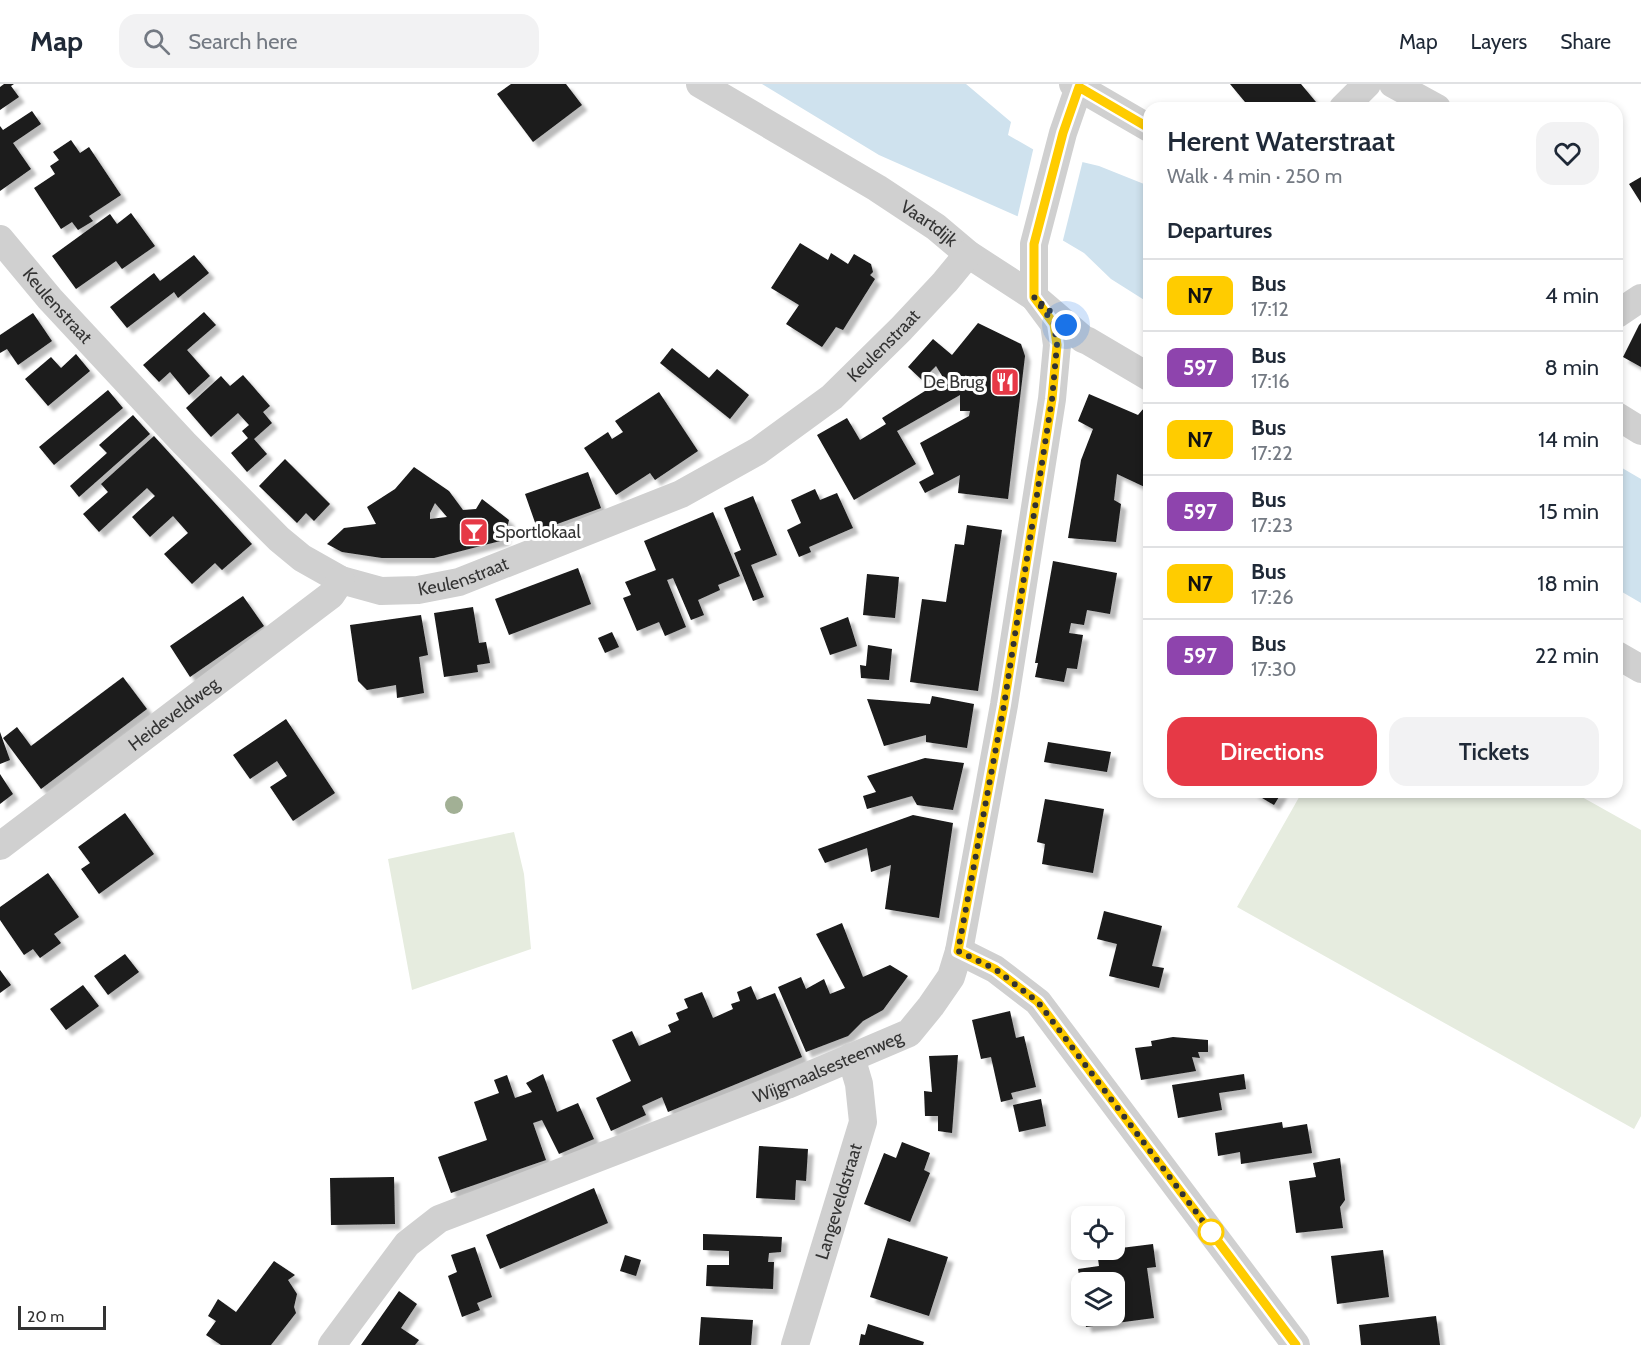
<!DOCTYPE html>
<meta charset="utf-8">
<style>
body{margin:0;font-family:Cabin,sans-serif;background:#f2f2f3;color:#1f2937;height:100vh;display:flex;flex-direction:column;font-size:22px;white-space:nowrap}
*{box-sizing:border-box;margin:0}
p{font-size:20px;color:#747a83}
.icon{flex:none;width:33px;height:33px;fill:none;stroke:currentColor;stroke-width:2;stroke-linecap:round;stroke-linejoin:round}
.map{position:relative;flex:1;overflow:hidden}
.details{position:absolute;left:1143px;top:18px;width:480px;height:696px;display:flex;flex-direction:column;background:#fff;border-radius:18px;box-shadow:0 3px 9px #0003}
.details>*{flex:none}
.badge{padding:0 12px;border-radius:9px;font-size:21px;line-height:39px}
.controls{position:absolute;left:1071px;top:1122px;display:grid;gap:12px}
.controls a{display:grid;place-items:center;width:54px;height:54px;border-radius:12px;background:#fff;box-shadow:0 3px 9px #0003;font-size:30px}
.scale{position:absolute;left:18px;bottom:15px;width:88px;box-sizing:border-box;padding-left:6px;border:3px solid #333;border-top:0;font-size:16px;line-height:21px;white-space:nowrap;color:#333;-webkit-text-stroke:4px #fff;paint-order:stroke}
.you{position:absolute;width:30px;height:30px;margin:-15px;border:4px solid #fff;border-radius:50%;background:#1a73e8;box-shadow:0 0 0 9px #1a73e833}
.map>.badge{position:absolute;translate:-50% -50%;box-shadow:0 0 0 3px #fff}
h2{padding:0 24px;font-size:22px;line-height:54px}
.round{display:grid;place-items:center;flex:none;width:63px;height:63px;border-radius:18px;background:#f2f2f3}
.headline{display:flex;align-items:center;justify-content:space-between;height:102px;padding:0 24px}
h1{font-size:28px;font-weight:600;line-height:45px}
.primary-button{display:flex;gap:12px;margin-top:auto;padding:12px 24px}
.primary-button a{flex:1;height:69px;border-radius:18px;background:#e63946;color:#fff;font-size:24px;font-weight:600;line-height:69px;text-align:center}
.primary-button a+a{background:#f2f2f3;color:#1f2937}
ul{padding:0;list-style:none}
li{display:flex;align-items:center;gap:18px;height:72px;padding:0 24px;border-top:2px solid #e0e1e3}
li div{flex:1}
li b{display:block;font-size:22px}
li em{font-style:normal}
li .badge{min-width:66px;font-weight:700;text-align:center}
header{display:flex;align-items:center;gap:36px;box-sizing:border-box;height:84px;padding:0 30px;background:#fff;border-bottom:2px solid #e0e1e3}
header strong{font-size:28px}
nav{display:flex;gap:33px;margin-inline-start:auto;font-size:21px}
.search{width:420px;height:54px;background:#f2f2f3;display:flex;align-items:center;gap:15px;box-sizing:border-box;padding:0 21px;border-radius:18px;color:#747a83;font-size:22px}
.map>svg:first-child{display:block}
</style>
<header>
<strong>Map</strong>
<div class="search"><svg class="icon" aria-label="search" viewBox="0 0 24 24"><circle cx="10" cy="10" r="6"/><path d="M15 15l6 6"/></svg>Search here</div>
<nav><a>Map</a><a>Layers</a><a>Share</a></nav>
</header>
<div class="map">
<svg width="1641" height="1261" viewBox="0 0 1641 1261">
<defs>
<filter id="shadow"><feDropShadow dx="5.5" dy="5.5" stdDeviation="1.5" flood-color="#0004"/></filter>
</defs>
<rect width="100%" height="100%" fill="#fff"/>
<path fill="#e6ecdf" d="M1302,708H1573L1641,746V1032L1634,1045L1237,823Z
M514,748L524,790L531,865L412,906L388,775Z"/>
<path fill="#cfe2ee" d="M762,0H966L1011,38L1008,51L1036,67L1099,82L1149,102V219L1111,195L1084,169L1035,140L879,71Z
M1617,381L1641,395V519L1617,505Z"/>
<path fill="#fff" d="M1034,62L1038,64L1083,76L1062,160L1033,142L1017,135Z"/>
<path fill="#1a1a1a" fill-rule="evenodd" filter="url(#shadow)" d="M4,0H14L11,2L19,13L0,26V3Z
M511,0H566L582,21L533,58L497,10Z
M1230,0H1301L1321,24H1250Z
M32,27L41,40L13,59L31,85L0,107V42L3,46Z
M71,56L80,69L89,63L121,111L89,132L93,137L78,146L72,138L61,145L34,104L55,90L50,82L59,76L53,68Z
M1641,93V119L1629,100Z
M131,129L155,162L122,185L116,177L76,205L52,172L110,130L117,140Z
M800,159L828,176L831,169L848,180L854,170L871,180L873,188L870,191L875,195L843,246L836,243L822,263L786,240L799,221L771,204Z
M194,171L209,189L178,214L174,208L127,244L110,223L154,189L160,197Z
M204,228L216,241L187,266L210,292L189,311L170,288L159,298L143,281Z
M33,229L52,257L18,281L7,265L0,269V251Z
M978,239L1021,260L1025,272L1008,415L958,409L960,391L925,409L919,398L934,390L920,359L969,332L970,327H960V311L897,347L916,380L854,416L817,351L847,334L860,356L886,340L882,334L944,295L936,282L922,296L908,283L933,255L952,271Z
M1641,239V283L1623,273L1639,241Z
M672,264L709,294L717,285L749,311L730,335L660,279Z
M76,270L90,287L48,322L25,295L51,273L61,284Z
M243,291L270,322L263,328L272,339L254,355L267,370L247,388L231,369L248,354L242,347L249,341L238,329L211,353L186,324L221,292L230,302Z
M108,306L123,324L54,381L39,363Z
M659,308L698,367L655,396L650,389L616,411L584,364L608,348L612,355L623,348L615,337Z
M1089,310L1138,331L1144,324L1149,328V405L1117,390L1114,416L1121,420L1116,458L1068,454L1081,376L1093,345L1078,337Z
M133,331L150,350L79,413L70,402L107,369L99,361Z
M154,352L252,460L222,486L215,479L192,500L164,470L188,449L173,432L150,453L132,433L155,412L147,404L99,448L83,430L108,408L101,400Z
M285,375L330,420L314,437L306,429L297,439L259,402Z
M414,383L449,407L463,426L476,425L482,415L509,436L504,456L434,474H382L342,468L327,460L344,444L376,440L367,423L395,405ZM435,419L447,433L430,435V429Z
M588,388L601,424L538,447L525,410Z
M815,405L820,416L837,409L853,444L809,463L811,468L799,473L787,446L801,439L791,416Z
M753,412L777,471L751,481L764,513L753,517L734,469L741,466L724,424Z
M713,428L740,492L718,501L720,506L698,516L704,531L691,536L673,494L667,496L686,543L665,552L659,538L637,547L623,514L631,511L625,498L656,486L644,457Z
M967,441L1002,446L978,607L910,598L922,515L946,518L955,460L964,461Z
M1053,477L1117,489L1110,530L1087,526L1084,541L1071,539L1069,549L1083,551L1077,585L1067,584L1064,598L1035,593L1038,579H1035Z
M578,484L591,520L509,551L495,515Z
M867,490L899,493L895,534L863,531Z
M243,512L264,542L190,593L170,562Z
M473,523L479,559L486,558L490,579L477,581L478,588L444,593L434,529Z
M421,531L428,571L419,573L424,609L397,614L396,601L367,606L358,597L350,541Z
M848,533L857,562L830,571L820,544Z
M612,548L619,563L605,569L598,554Z
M868,561L892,565L889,596L861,594L860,581L866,582Z
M123,593L147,625L41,705L3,654L17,643L31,662Z
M932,612L974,620L967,664L926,658V651L884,662L867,615L930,620Z
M286,635L335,709L293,737L270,703L287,692L277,677L250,695L233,671Z
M0,648L10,676L0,680Z
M1048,658L1111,668L1107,688L1044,678Z
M925,674L964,679L953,726L917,721L912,712L867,725L863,712L876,708L867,692Z
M0,690L13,710L0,720Z
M1252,708H1282L1274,721Z
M1045,715L1104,725L1093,789L1042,780L1045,760L1037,758Z
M125,729L154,770L99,810L81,785L90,779L78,763Z
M913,731L953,739L939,834L885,825L891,781L871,788L867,764L825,779L818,765Z
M48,789L79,833L54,850L61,859L40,874L33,865L24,871L0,836V823Z
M1104,827L1162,842L1152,882L1164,884L1159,904L1109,892L1117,860L1097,855Z
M842,839L863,893L890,881L908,892L883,926L863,937L848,952L806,968L778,903L801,893L806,905L824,895L830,910L845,904L816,850Z
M125,870L139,888L108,911L94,892Z
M0,886L11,901L0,909Z
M83,901L99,922L66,946L50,925Z
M751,902L757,916L775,909L802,973L668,1028L662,1013L642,1022L646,1031L611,1047L596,1014L631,997L612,956L632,947L639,962L671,948L668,941L679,936L676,929L688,924L684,915L702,908L713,934L733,925L731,920L740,917L737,908Z
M1010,927L1016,954L1024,952L1036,1003L1011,1009L1013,1015L1001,1018L991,973L981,975L972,936Z
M1173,953L1208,956V968H1198L1200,974L1192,973L1196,987L1141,996L1135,964L1152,962L1151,957Z
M958,971L952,1049L938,1047V1032H925L924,1007L932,1008L929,972Z
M543,990L557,1028L578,1019L594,1055L559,1070L542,1036L533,1039L546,1076L451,1109L438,1073L487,1056L474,1018L499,1009L494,996L507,991L515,1014L532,1008L526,999Z
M1244,990L1246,1005L1219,1009L1222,1026L1178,1034L1172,1001Z
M1041,1015L1046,1042L1019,1048L1013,1021Z
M1282,1038L1283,1044L1307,1040L1312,1069L1241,1080L1240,1068L1218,1072L1215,1049Z
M902,1058L930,1069L924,1086L930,1089L910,1138L864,1120L884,1069L896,1074Z
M759,1062L808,1065L806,1097L796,1096L795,1116L756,1114Z
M1340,1074L1345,1116L1340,1123L1343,1144L1296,1149L1289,1097L1316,1093L1313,1079Z
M394,1093L395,1140L331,1141L330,1094Z
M594,1104L608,1139L500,1185L486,1151Z
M703,1150L782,1153L781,1168L769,1169L768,1178H774L773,1205L706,1202L707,1181H729V1167L703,1166Z
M888,1154L948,1173L929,1232L870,1213Z
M1153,1160L1156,1183L1147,1184L1154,1234L1086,1243L1084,1232H1114V1198H1080L1078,1185L1099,1182L1097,1167Z
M475,1163L492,1213L477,1219L480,1226L462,1233L448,1192L457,1188L451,1171Z
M1383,1166L1389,1213L1337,1220L1331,1172Z
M625,1171L641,1176L636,1192L620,1187Z
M274,1177L295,1191L288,1196L297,1210L294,1223L296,1229L271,1261H221L206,1251L216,1237L208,1232L218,1215L236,1228Z
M399,1207L417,1220L401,1244L419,1256L415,1261H361Z
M1436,1232L1440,1261H1361L1359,1241Z
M701,1233L753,1236L751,1261H699Z
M868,1240L924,1258L923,1261H859L861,1250L865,1251Z"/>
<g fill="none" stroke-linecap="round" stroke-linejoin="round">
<g stroke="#d0d0d0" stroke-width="28">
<path id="s1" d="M700,0L877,104L936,143L968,170L1034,213L1083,255L1088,257L1149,293"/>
<path d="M1073,0L1149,44"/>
<path d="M1393,0L1437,24"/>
<path d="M1343,24L1367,0"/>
<path id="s2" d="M0,155L50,215L184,359L279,455L302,474L341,496L381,507L418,506L459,498L681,410L758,367L832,313L901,245L945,198L968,170"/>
<path d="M1617,230L1641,214"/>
<path d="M1617,332L1641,347"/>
<path d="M1617,571L1641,585"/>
<path id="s3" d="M0,762L331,511L341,496"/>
<path d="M959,867L995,885L1038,918L1296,1261"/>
<path id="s4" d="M332,1261L407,1160L439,1135L787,1001L909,949L931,922L951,893L959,867L1004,621L1052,315L1057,261L1054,240L1034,213V160L1063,49L1080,0"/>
<path id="s5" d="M795,1261L863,1038L859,1000L851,973"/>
</g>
</g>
<circle fill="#a2b095" cx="454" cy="721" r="9"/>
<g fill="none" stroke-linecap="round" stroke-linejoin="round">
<g stroke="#fff" stroke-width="14">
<path id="line" d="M1149,44L1079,3L1063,49L1034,160V213L1054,240L1057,261L1052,315L1004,621L958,867L995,885L1038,918L1296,1261"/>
</g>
<use href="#line" stroke="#fc0" stroke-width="9"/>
<path stroke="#333" stroke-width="6" stroke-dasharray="0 10.8" d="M1066,241L1034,213L1054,240L1057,261L1052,315L1004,621L958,867L995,885L1038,918L1211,1148"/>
</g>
<defs>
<g id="restaurant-square" transform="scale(1.5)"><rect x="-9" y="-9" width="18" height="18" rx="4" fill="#e63946" stroke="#fff"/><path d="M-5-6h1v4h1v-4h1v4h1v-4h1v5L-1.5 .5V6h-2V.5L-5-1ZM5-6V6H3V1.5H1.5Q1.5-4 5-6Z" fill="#fff"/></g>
<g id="bar-square" transform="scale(1.5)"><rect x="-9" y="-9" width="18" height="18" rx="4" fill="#e63946" stroke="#fff"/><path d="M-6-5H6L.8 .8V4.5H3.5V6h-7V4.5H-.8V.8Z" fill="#fff"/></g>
</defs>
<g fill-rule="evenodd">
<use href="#restaurant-square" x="1005" y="298"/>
<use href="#bar-square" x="474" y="448"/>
</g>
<circle fill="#fff" stroke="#fc0" stroke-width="3" cx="1211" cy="1148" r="12"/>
<g text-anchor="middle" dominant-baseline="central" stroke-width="6" stroke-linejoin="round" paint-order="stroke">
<g font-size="18" fill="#333" stroke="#fff">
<text stroke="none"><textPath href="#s1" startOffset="268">Vaartdijk</textPath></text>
<text stroke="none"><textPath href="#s2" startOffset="88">Keulenstraat</textPath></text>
<text stroke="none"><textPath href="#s2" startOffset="1096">Keulenstraat</textPath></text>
<text stroke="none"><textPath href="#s2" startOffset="610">Keulenstraat</textPath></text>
<text stroke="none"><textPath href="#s3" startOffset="218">Heideveldweg</textPath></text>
<text stroke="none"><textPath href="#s4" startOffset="584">Wijgmaalsesteenweg</textPath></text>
<text stroke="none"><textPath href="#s5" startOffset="150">Langeveldstraat</textPath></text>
</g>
<g font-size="18" fill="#333" stroke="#fff" text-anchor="end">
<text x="984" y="298">De Brug</text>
<text x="495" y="448" text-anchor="start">Sportlokaal</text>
</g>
</g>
</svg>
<div class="controls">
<a><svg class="icon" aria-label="locate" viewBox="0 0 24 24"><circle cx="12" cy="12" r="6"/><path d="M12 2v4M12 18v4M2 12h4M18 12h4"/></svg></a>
<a><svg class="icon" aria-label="layers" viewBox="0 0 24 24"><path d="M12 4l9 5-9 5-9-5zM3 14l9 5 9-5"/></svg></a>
</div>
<div class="scale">20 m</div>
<div class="you" style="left:1066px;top:241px"></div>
<section class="details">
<div class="headline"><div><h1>Herent Waterstraat</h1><p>Walk · 4 min · 250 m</p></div><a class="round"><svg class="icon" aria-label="heart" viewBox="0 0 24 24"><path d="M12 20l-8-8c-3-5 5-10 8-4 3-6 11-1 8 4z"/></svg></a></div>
<h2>Departures</h2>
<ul>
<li><span class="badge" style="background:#fc0;color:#111">N7</span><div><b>Bus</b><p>17:12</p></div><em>4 min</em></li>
<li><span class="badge" style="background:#8e44ad;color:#fff">597</span><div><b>Bus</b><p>17:16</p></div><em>8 min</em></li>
<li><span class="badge" style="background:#fc0;color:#111">N7</span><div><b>Bus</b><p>17:22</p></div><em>14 min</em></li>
<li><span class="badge" style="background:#8e44ad;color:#fff">597</span><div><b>Bus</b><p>17:23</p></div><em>15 min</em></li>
<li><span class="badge" style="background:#fc0;color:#111">N7</span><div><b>Bus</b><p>17:26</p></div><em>18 min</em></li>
<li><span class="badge" style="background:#8e44ad;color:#fff">597</span><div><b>Bus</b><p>17:30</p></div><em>22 min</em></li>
</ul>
<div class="primary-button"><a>Directions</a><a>Tickets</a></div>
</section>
</div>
